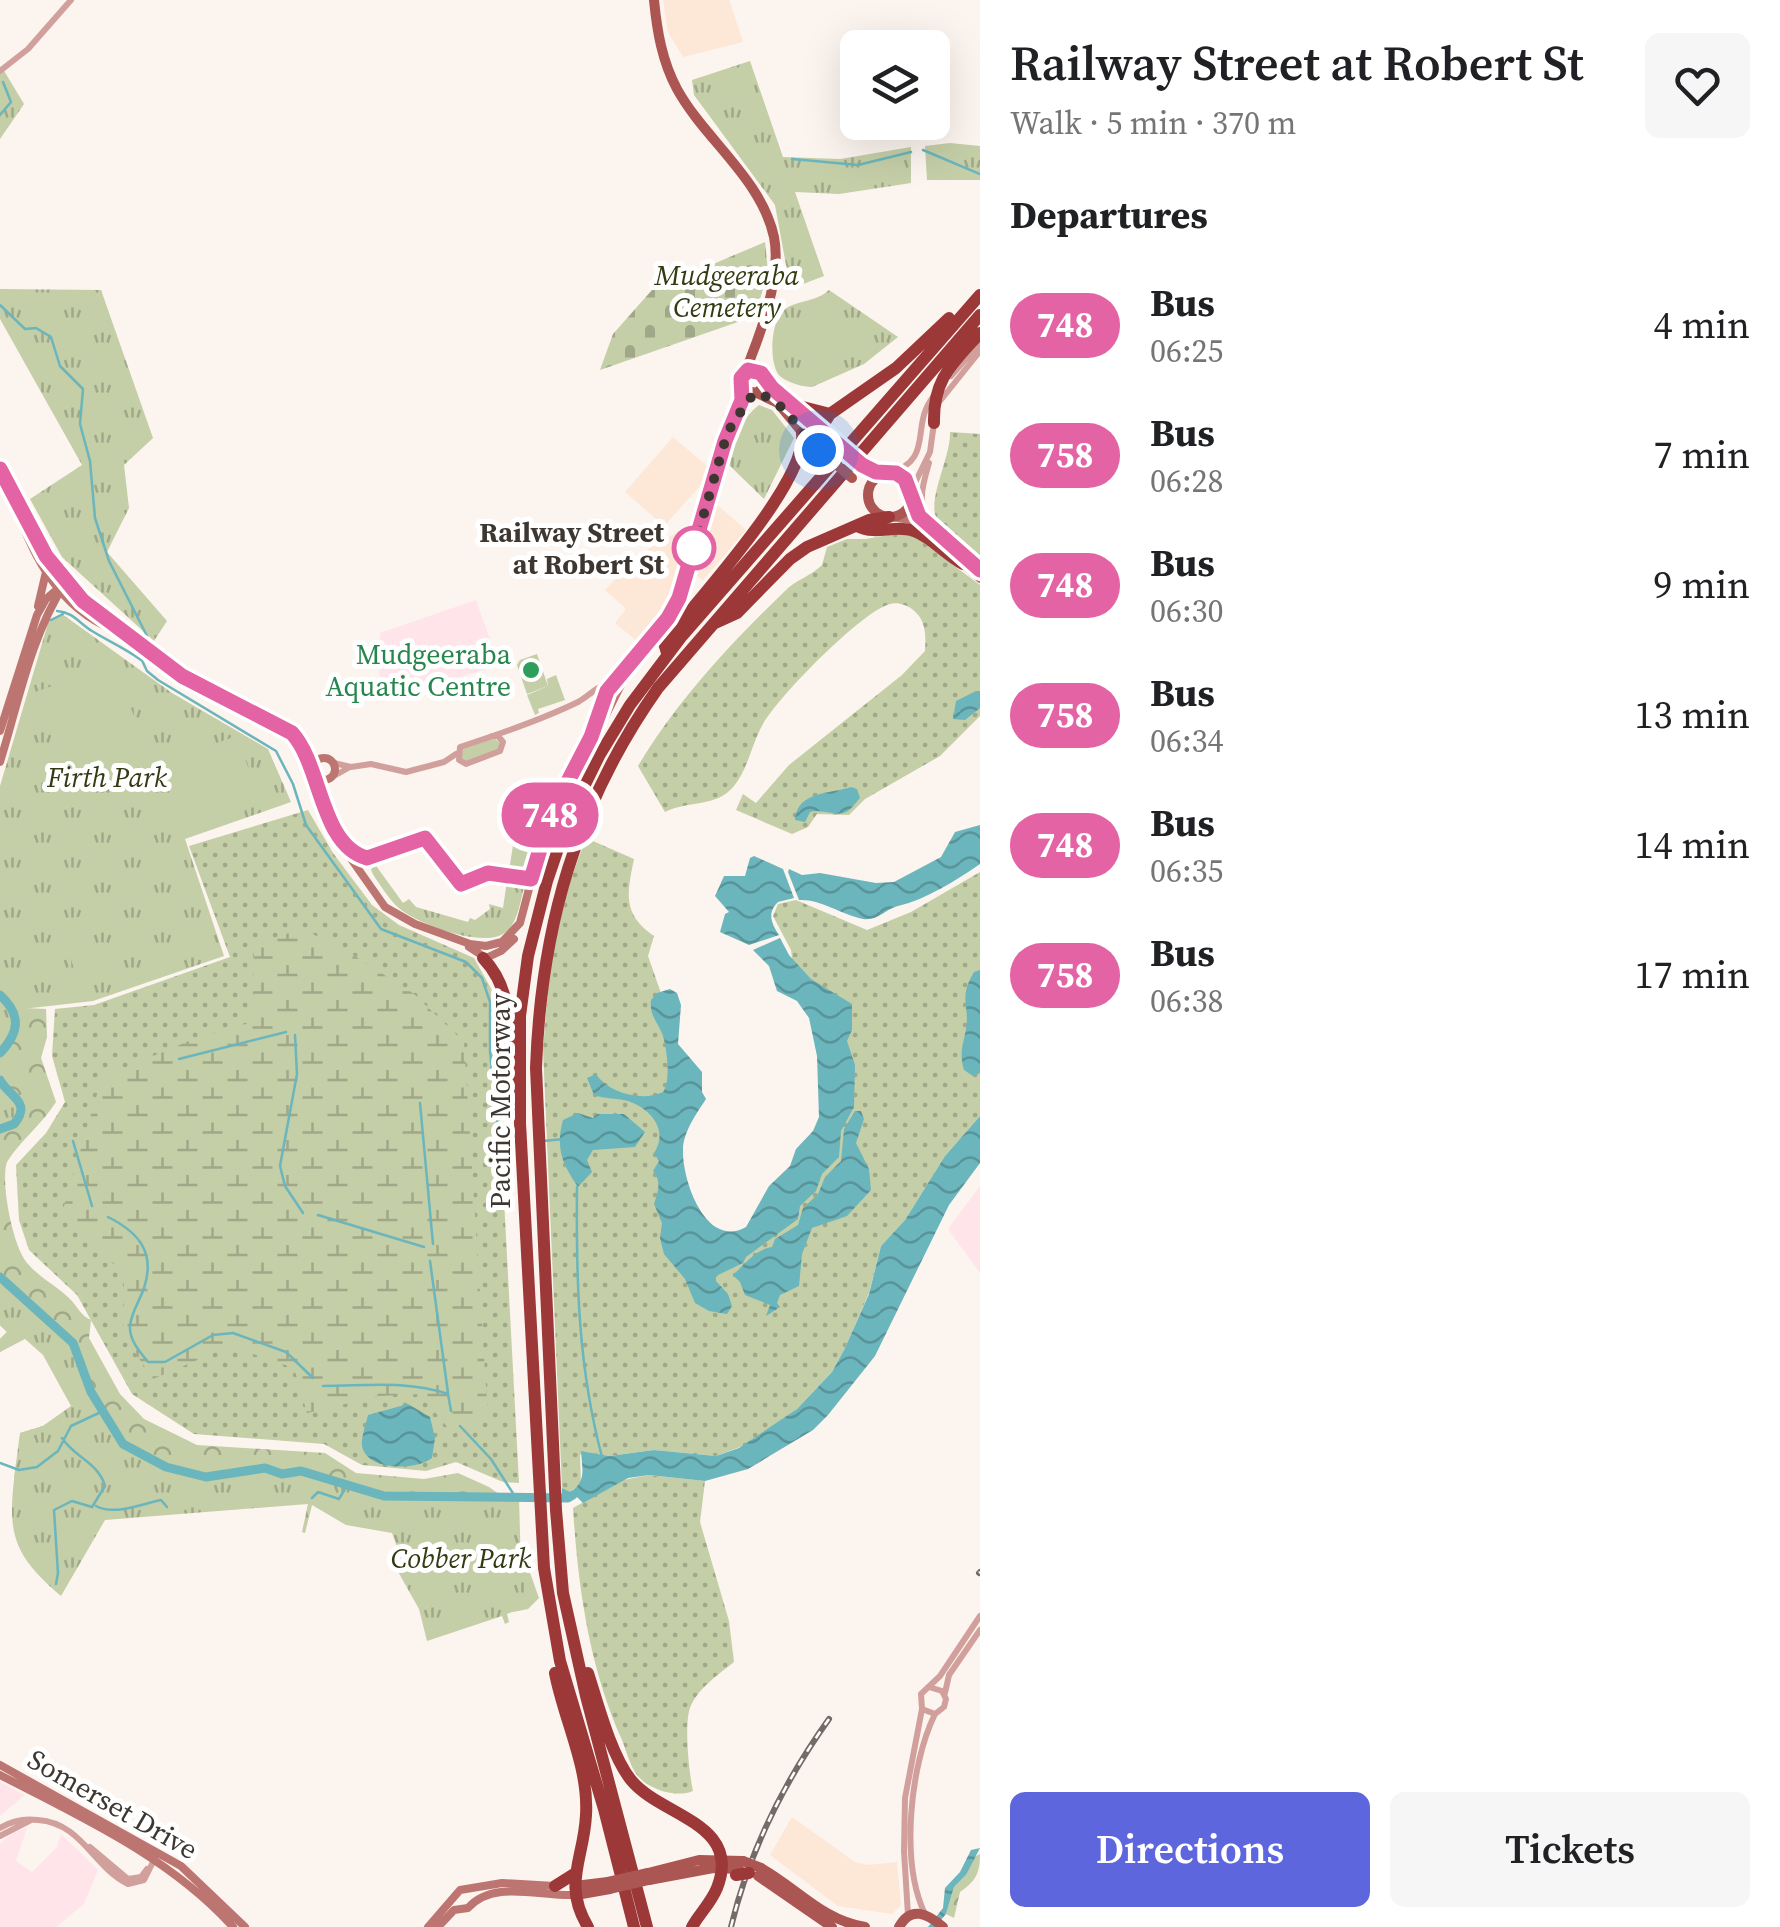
<!DOCTYPE html>
<meta charset="utf-8">
<style>
body{margin:0;font-family:"Source Serif 4",serif;background:#f6f6f6;color:#202124;height:100vh;display:flex;flex-direction:column;font-size:38px;white-space:nowrap}
*{box-sizing:border-box;margin:0}
p{font-size:32px;color:#757577}
.icon{flex:none;width:55px;height:55px;fill:none;stroke:currentColor;stroke-width:2;stroke-linecap:round;stroke-linejoin:round}
.map{position:relative;flex:1;overflow:hidden}
.drawer{display:flex;flex-direction:column;background:#fff;width:800px}
.drawer>*{flex:none}
.badge{padding:0 20px;border-radius:32px;font-size:35px;line-height:65px}
.controls{position:absolute;left:840px;top:30px;display:grid;gap:20px}
.controls a{display:grid;place-items:center;width:110px;height:110px;border-radius:15px;background:#fff;box-shadow:0 10px 40px #0002;font-size:50px}
.you{position:absolute;width:50px;height:50px;margin:-25px;border:8px solid #fff;border-radius:50%;background:#1a73e8;box-shadow:0 0 0 15px #1a73e833}
.map>.badge{position:absolute;translate:-50% -50%;box-shadow:0 0 0 5px #fff}
h2{padding:0 30px;font-size:38px;line-height:90px}
.round{display:grid;place-items:center;flex:none;width:105px;height:105px;border-radius:15px;background:#f6f6f6}
.headline{display:flex;align-items:center;justify-content:space-between;height:170px;padding:0 30px}
h1{font-size:48px;font-weight:600;line-height:75px}
.action{display:flex;gap:20px;margin-top:auto;padding:20px 30px}
.action a{flex:1;height:115px;border-radius:15px;background:#5e66de;color:#fff;font-size:40px;font-weight:600;line-height:115px;text-align:center}
.action a+a{background:#f6f6f6;color:#202124}
ul{padding:0;list-style:none}
li{display:flex;align-items:center;gap:30px;height:130px;padding:0 30px}
li div{flex:1}
li b{display:block;font-size:38px}
li em{font-style:normal}
li .badge{min-width:110px;font-weight:700;text-align:center}
main{display:flex;flex:1;min-height:0}
.map>svg:first-child{display:block}
</style>
<main>
<div class="map">
<svg width="980" height="1927" viewBox="0 0 980 1927">
<defs>
<pattern id="grass-dots" width="8" height="8" patternUnits="userSpaceOnUse" patternTransform="scale(2.5)"><rect width="8" height="8" fill="#c4cea7"/><path d="M2 2h.1M6 6h.1" fill="none" stroke="#a1a889" stroke-width="1.8" stroke-linecap="round"/></pattern>
<pattern id="forest-crowns" width="20" height="18" patternUnits="userSpaceOnUse" patternTransform="scale(2.5)"><rect width="20" height="18" fill="#c4cea7"/><path d="M2 6a3 3 0 1 1 6 0M12 15a3 3 0 1 1 6 0" fill="none" stroke="#a1a889"/></pattern>
<pattern id="wetland-marsh" width="20" height="14" patternUnits="userSpaceOnUse" patternTransform="scale(2.5)"><rect width="20" height="14" fill="#c4cea7"/><path d="M1 5h8M5 5V1M11 12h8M15 12V8" fill="none" stroke="#a1a889"/></pattern>
<pattern id="cemetery-stones" width="16" height="16" patternUnits="userSpaceOnUse" patternTransform="scale(2.5)"><rect width="16" height="16" fill="#c4cea7"/><path d="M2 7V4a2 2 0 0 1 4 0v3zM10 15v-3a2 2 0 0 1 4 0v3z" fill="#a1a889"/></pattern>
<pattern id="park-tufts" width="24" height="20" patternUnits="userSpaceOnUse" patternTransform="scale(2.5)"><rect width="24" height="20" fill="#c4cea7"/><path d="M3 7l-1-3M5 7V3M7 7l1-3M15 17l-1-3M17 17v-4M19 17l1-3" fill="none" stroke="#a1a889"/></pattern>
<pattern id="water-waves" width="16" height="10" patternUnits="userSpaceOnUse" patternTransform="scale(2.5)"><rect width="16" height="10" fill="#6bb5bc"/><path d="M0 5q4-4 8 0t8 0" fill="none" stroke="#599499"/></pattern>
</defs>
<rect width="100%" height="100%" fill="#fcf4ee"/>
<path fill="#fde7d7" d="M663,0H729L743,42L683,57L668,32Z
M673,437L707,466L701,485L664,526L625,492Z
M715,503L746,530L703,580L692,573Z
M681,530L685,539L673,593L660,617L638,642L615,623L626,609L605,590L640,554Z
M792,1817L855,1862L868,1865L897,1862L901,1905L892,1914L838,1906L770,1855Z"/>
<path fill="#ffe4ea" d="M476,600L499,665L379,702L380,633Z
M980,1186V1273L948,1229Z
M0,1782L25,1795L0,1816Z
M27,1828L16,1861L32,1872L57,1847L61,1834L98,1870L84,1904L56,1927H0V1843L15,1832Z"/>
<path fill="url(#grass-dots)" d="M950,432L980,434V562C966,549 944,534 936,517C928,498 951,456 950,432Z
M901,533L914,536L980,585V716L940,756L865,799L849,815L817,814L808,827L792,834L736,810L743,794L756,803L789,765L902,675L925,651C926,635 926,619 912,609C906,605 898,602 890,604C862,611 778,697 763,724C752,743 748,769 734,786C716,808 689,800 665,812L638,766C677,701 729,645 784,592C795,580 811,576 822,565L827,547L847,539H865Z
M308,810L333,853L372,905L399,925L474,958L493,992L519,1483L503,1482L456,1462L426,1471L362,1465L324,1444L194,1434L132,1394L77,1295L29,1250L19,1220L16,1165L46,1133L65,1102L52,1056L55,1009L94,1005L230,957L189,846Z
M586,838L634,859C627,893 622,914 654,936L648,956L662,996L683,1220L734,1244L835,1111L830,1033L795,983L791,950L773,916L778,904L796,900L867,930L911,912L980,872V1116L945,1156L905,1220L881,1246L869,1293L844,1350L832,1372L797,1409L748,1444L716,1456L654,1450L609,1456L585,1452L580,1455L581,1484L568,1493L562,1488L543,1049L551,955L570,881Z
M649,1475L705,1481L700,1522L729,1621L734,1662C719,1674 697,1689 690,1708C684,1725 689,1773 693,1791C676,1798 649,1790 637,1775C630,1766 626,1750 622,1740C589,1667 578,1587 573,1508L623,1480Z"/>
<path fill="url(#forest-crowns)" d="M0,976L24,1008L46,1009L47,1037L41,1058L56,1102C43,1123 19,1142 7,1162C0,1181 13,1249 28,1264C40,1278 57,1286 70,1299C78,1307 80,1315 91,1320L89,1338L120,1394L144,1419L197,1445L325,1453L356,1473L424,1479L458,1473L489,1487L516,1506L512,1522L539,1598L528,1609L508,1613L442,1512L42,1475L14,1478L20,1433L43,1426L72,1406L43,1354L25,1338L0,1352V1339L7,1332L0,1325Z
M980,1854C980,1873 976,1881 960,1892L954,1918L946,1914L954,1887L966,1875L974,1857Z"/>
<path fill="url(#wetland-marsh)" d="M301,928L350,953L414,994L464,1042L488,1418L453,1434L420,1394L379,1396L307,1413L294,1368L230,1346L153,1379L123,1335L124,1273L95,1248L62,1213L102,1077L189,1041L252,1022L254,947Z"/>
<path fill="url(#cemetery-stones)" d="M765,242L768,272L755,316L600,370L613,334L652,290Z"/>
<path fill="url(#park-tufts)" d="M750,61L783,157L840,159L911,147V183L839,194L795,192L824,276L803,284L793,282L786,265L775,205L694,95L692,80Z
M3,69L24,104L0,139V71Z
M950,143L980,146V180H927L925,146Z
M0,289L101,290L153,438L124,465L129,508L107,552L167,621L154,641L62,557L30,499L82,465L0,319Z
M829,290L898,337L864,364L812,387C803,387 789,383 781,377C768,367 770,319 785,309C798,300 816,302 829,290Z
M759,405L772,410L794,438L764,499L726,462C733,441 741,419 759,405Z
M62,614L172,693L268,749L291,802L185,839L224,956L93,1001L14,1010C20,1028 12,1040 0,1053V786L49,620Z
M556,675L565,700L538,709L539,713L535,715L527,695L548,686L547,679Z
M493,737L500,743L499,749L466,762L462,760L461,749Z
M514,796C531,823 552,841 526,875L509,871L514,839L517,837L509,814L517,810Z
M374,863L403,903L409,899L416,907L468,922L470,918L475,920L490,909L489,904L503,908L507,881L524,888C520,902 518,921 507,931C487,950 425,926 404,912C391,903 383,889 374,876L371,870Z
M0,1080C9,1096 33,1102 14,1124L0,1129Z
M0,1277L73,1343L91,1392L123,1444L166,1467L206,1477L265,1468L282,1474L301,1471L384,1496L519,1497L521,1570L529,1603L507,1614L509,1622L505,1624L502,1616L427,1641L419,1609L396,1568L401,1558L392,1533L346,1525L312,1505L305,1533L302,1532L308,1504L105,1520L61,1596C17,1558 7,1538 14,1480C16,1464 21,1449 20,1433L43,1426L71,1406L43,1355L25,1339L0,1352V1339L7,1332L0,1325Z"/>
<path fill="#c4cea7" d="M831,307L843,341L818,349L814,338L792,345L784,323Z
M537,654L548,686L527,694L517,665L520,660Z
M114,664L152,763L72,790L35,692Z
M236,736L256,787L243,815L191,834L167,768L170,760Z
M84,915L92,940L68,948L59,924Z
M93,944L102,969L77,978L69,953Z"/>
<path fill="url(#water-waves)" d="M976,691H980V708L965,720L953,719L956,701Z
M851,787L857,789L860,798C856,802 853,807 849,810C840,819 822,808 810,812L805,822L795,820C797,791 830,794 851,787Z
M980,825V864C955,881 927,899 898,906C884,910 878,921 863,919C840,914 821,899 799,900L788,872L789,869L802,875L820,873L876,883L894,882L941,857L955,832Z
M754,856L783,869L794,898L778,902C767,913 771,923 779,935L749,945L720,932L725,914L729,912L715,896L724,876H745L750,858Z
M780,938L789,955L811,979L852,1004V1030L847,1041L855,1065L854,1107L841,1131L839,1157L822,1174L816,1191L800,1206L798,1219L746,1257L743,1263L716,1276V1281L728,1294L732,1306L727,1314L709,1311L695,1303L685,1279L664,1254L660,1238L662,1223L654,1204C658,1192 662,1182 653,1171L659,1161L654,1153C669,1130 651,1109 628,1101C616,1098 605,1099 594,1095L587,1078L596,1074C608,1093 643,1102 663,1092C671,1081 667,1050 663,1036C658,1022 649,1015 651,1000L657,993L670,989L677,993L681,1005L678,1044L702,1072V1092L706,1099C697,1113 683,1132 683,1150C682,1180 706,1250 746,1227L769,1186L790,1166L796,1149L813,1131L819,1117L817,1056L809,1018L797,1001L777,991L769,966L753,950Z
M980,970V1073L973,1076L964,1070C959,1052 963,1046 966,1029C970,1005 958,999 974,972Z
M855,1111H861L864,1119L856,1143L869,1169L871,1190L847,1216L812,1228L802,1254L799,1286L780,1295L777,1303L780,1307L766,1316L770,1305L745,1295L740,1282L733,1275C744,1265 756,1249 772,1247L775,1239L798,1225L803,1208L818,1194L825,1177L841,1161L844,1129Z
M578,1113L593,1118L597,1114H624L645,1132L635,1147L593,1150L587,1160L592,1172L578,1187C563,1165 555,1149 563,1120Z
M980,1116V1163L949,1205L875,1356L828,1415L813,1430L748,1469L705,1481L649,1475L628,1478L583,1503L577,1497L562,1500V1488L570,1492C587,1482 582,1468 581,1451L609,1456L654,1450L716,1456L739,1448L797,1409L832,1372L844,1350L869,1294L881,1246L905,1220L945,1156Z
M408,1404L430,1417L435,1438L432,1458C418,1470 367,1472 362,1446C361,1438 366,1423 368,1415Z
M980,1848L966,1875L954,1887L946,1914L935,1927H928L943,1908L945,1888L960,1872L971,1850Z"/>
<g fill="none" stroke-linecap="round" stroke-linejoin="round">
<path stroke="#6bb5bc" stroke-width="2.5" d="M0,115L11,102L3,82
M923,150L980,174
M792,159L858,165L911,152
M0,305L25,329L36,328L51,337L60,366L83,389L80,424L90,461L95,518L109,561L147,636L145,642
M57,611C73,612 79,623 92,631C108,641 125,648 141,660
M51,620L63,614
M141,649L139,654L147,671L158,680L276,751L293,784L306,825L381,929L466,962L482,978L490,1002V1051L498,1132L504,1141L515,1142
M295,1035L297,1074L280,1166L285,1186L303,1213
M179,1059L286,1032
M420,1103L433,1244
M73,1141L92,1206
M543,1141L564,1139
M577,1187C576,1279 578,1367 602,1457
M318,1215L424,1247
M108,1217C138,1232 156,1252 144,1288C140,1300 131,1313 130,1326C129,1340 140,1352 148,1362H165L213,1335L233,1333L286,1352L313,1378
M430,1261L448,1393
M323,1386C366,1386 406,1380 448,1394L451,1411
M460,1426L491,1459L516,1498
M0,1463L19,1470L37,1467L58,1451L71,1426L101,1412
M312,1498L318,1492L339,1499L348,1484
M96,1506C114,1516 142,1504 161,1500L167,1507
M56,1584L58,1573L54,1510L72,1501L92,1507L105,1486C98,1462 75,1458 62,1438"/>
<path stroke="#6bb5bc" stroke-width="9" d="M0,995C22,1015 19,1033 0,1053
M0,1080C8,1096 33,1102 14,1124L0,1129
M0,1277L73,1343L91,1392L123,1444L166,1467L206,1477L265,1468L282,1474L301,1471L384,1496L568,1498L573,1495"/>
<path stroke="#d2a09c" stroke-width="6" d="M0,71L28,49L71,0
M951,376L980,343
M940,401L980,351
M929,463C921,490 916,505 935,529
M889,473C935,460 910,426 933,397
M911,491L930,452L934,423
M492,736H498L503,742L500,751L466,764L459,760L460,747C500,734 541,720 578,702C591,695 598,684 612,684
M334,763L351,767L371,764L406,772L444,762L456,754
M332,777L350,767
M929,1687L942,1691L946,1699L944,1707L935,1714L922,1709L921,1694L940,1676L980,1616
M945,1693L949,1675L980,1630
M0,1828C13,1820 24,1818 38,1820C82,1823 93,1867 128,1884L144,1880L154,1860
M0,1836L31,1820
M90,1847L128,1879L141,1877L147,1869
M925,1914C900,1862 910,1765 935,1714
M908,1915L904,1851L905,1798L922,1709"/>
<path stroke="#bd7571" stroke-width="8" d="M0,469L46,556L83,601L182,676L287,729L304,748L314,772
M912,496C915,527 958,551 980,570
M16,507C33,557 60,608 112,629
M893,517L910,520L924,531
M961,563L980,579
M38,606L46,572
M602,723L631,665
M0,731L37,615L46,599L61,586
M313 769a11 11 0 1 1 22 0a11 11 0 1 1-22 0Z
M0,762C19,701 30,638 65,583
M316,776L330,829L385,907L415,924L470,944L486,946L502,942L520,923L545,828L591,737L607,691L668,618L679,598L725,441L753,393
M338,835L358,855L367,858
M469,947L486,958L501,951L514,939
M0,1765L181,1866L245,1927
M0,1775C82,1817 171,1858 233,1927
M428,1927L460,1890L502,1883L555,1886
M438,1927L454,1910L468,1908C493,1879 540,1897 576,1895"/>
<path stroke="#ac5653" stroke-width="10" d="M654,0C657,31 662,61 677,89C705,140 761,178 774,237C781,272 764,324 751,357C749,364 743,371 741,378C739,385 742,386 746,391L757,393L763,387L765,379
M758,371L772,388L836,443
M757,393L778,403L807,438
M868 495a22 22 0 1 1 44 0a22 22 0 1 1-44 0Z
M761,1868C797,1888 822,1920 865,1927
M648,1873L699,1860L743,1861
M758,1876L832,1927
M649,1880L713,1868L739,1869
M575,1886L608,1882
M576,1895L610,1889
M899,1927C911,1905 928,1914 943,1927"/>
<path stroke="#9c3838" stroke-width="12" d="M791,404L830,414
M934,423C933,379 952,364 980,333
M802,458L830,414L896,368L949,318
M857,526C878,536 893,524 914,531C932,538 946,555 963,564
M715,623L737,613L790,559L807,547L869,520L889,517
M667,653L664,643C696,601 808,482 802,433
M483,958C517,993 508,1042 513,1087
M555,1673C564,1720 589,1767 586,1815C584,1859 562,1884 588,1927
M588,1673C598,1704 611,1755 631,1780C660,1816 743,1823 717,1888C711,1903 699,1914 692,1927
M555,1886L574,1874
M634,1927L604,1809L560,1661L544,1568L520,1123V1016L528,956L547,881L568,819L599,756L630,705L682,636L980,295
M647,1927L586,1696L563,1593L556,1510L536,1068C541,927 576,804 658,688L980,315"/>
<g stroke="#736c66" stroke-width="6">
<path id="rail" d="M979,1573L980,1572
M731,1927C749,1852 784,1782 829,1719"/>
</g>
<use href="#rail" stroke="#fff" stroke-width="2.5" stroke-dasharray="8" stroke-linecap="butt"/>
<path stroke="#ac5653" stroke-width="10" d="M836,443L860,464
M818,449L852,478
M743,1861L761,1868
M608,1882L648,1873
M610,1889L649,1880"/>
<path stroke="#9c3838" stroke-width="12" d="M736,1875L749,1873"/>
</g>
<g fill="none" stroke-linecap="round" stroke-linejoin="round">
<g stroke="#fff" stroke-width="22">
<path id="line" d="M0,469L46,556L83,601L182,676L292,733C322,766 320,845 367,858L425,838L461,884L488,873L531,879L550,816L591,737L607,691L668,618L679,598L725,441L742,400L741,378L748,370L761,373L772,388L862,465L876,472L896,473L905,479L919,516L980,570"/>
</g>
<use href="#line" stroke="#e463a4" stroke-width="15"/>
<path stroke="#3e3731" stroke-width="10" stroke-dasharray="0 18" d="M694,548L725,441L732,424L754,393C783,397 798,431 819,450"/>
</g>
<circle fill="#fff" stroke="#e463a4" stroke-width="5" cx="694" cy="548" r="20"/>
<circle fill="#2e9e5b" stroke="#fff" stroke-width="4" cx="531" cy="670" r="10"/>
<g text-anchor="middle" dominant-baseline="central" stroke-width="10" stroke-linejoin="round" paint-order="stroke">
<g font-size="28" font-style="italic" fill="#323b12" stroke="#fff">
<text x="727" y="275">Mudgeeraba<tspan x="727" dy="32">Cemetery</tspan></text>
<text x="107" y="777">Firth Park</text>
<text x="461" y="1558">Cobber Park</text>
</g>
<g font-size="28" font-weight="bold" fill="#3e3731" stroke="#fff" text-anchor="end">
<text x="664" y="532">Railway Street<tspan x="664" dy="32">at Robert St</tspan></text>
</g>
<g font-size="28" fill="#27864d" stroke="#fff" text-anchor="end">
<text x="511" y="654">Mudgeeraba<tspan x="511" dy="32">Aquatic Centre</tspan></text>
</g>
<g font-size="28" fill="#3e3731" stroke="#fff">
<text transform="translate(500 1101) rotate(-90)">Pacific Motorway</text>
<text transform="translate(113 1804) rotate(30)">Somerset Drive</text>
</g>
</g>
</svg>
<div class="controls">
<a><svg class="icon" aria-label="layers" viewBox="0 0 24 24"><path d="M12 4l9 5-9 5-9-5zM3 14l9 5 9-5"/></svg></a>
</div>
<div class="you" style="left:819px;top:450px"></div>
<b class="badge" style="left:550px;top:815px;background:#e463a4;color:#fff">748</b>
</div>
<section class="drawer">
<div class="headline"><div><h1>Railway Street at Robert St</h1><p>Walk · 5 min · 370 m</p></div><a class="round"><svg class="icon" aria-label="heart" viewBox="0 0 24 24"><path d="M12 20l-8-8c-3-5 5-10 8-4 3-6 11-1 8 4z"/></svg></a></div>
<h2>Departures</h2>
<ul>
<li><span class="badge" style="background:#e463a4;color:#fff">748</span><div><b>Bus</b><p>06:25</p></div><em>4 min</em></li>
<li><span class="badge" style="background:#e463a4;color:#fff">758</span><div><b>Bus</b><p>06:28</p></div><em>7 min</em></li>
<li><span class="badge" style="background:#e463a4;color:#fff">748</span><div><b>Bus</b><p>06:30</p></div><em>9 min</em></li>
<li><span class="badge" style="background:#e463a4;color:#fff">758</span><div><b>Bus</b><p>06:34</p></div><em>13 min</em></li>
<li><span class="badge" style="background:#e463a4;color:#fff">748</span><div><b>Bus</b><p>06:35</p></div><em>14 min</em></li>
<li><span class="badge" style="background:#e463a4;color:#fff">758</span><div><b>Bus</b><p>06:38</p></div><em>17 min</em></li>
</ul>
<div class="action"><a>Directions</a><a>Tickets</a></div>
</section>
</main>
